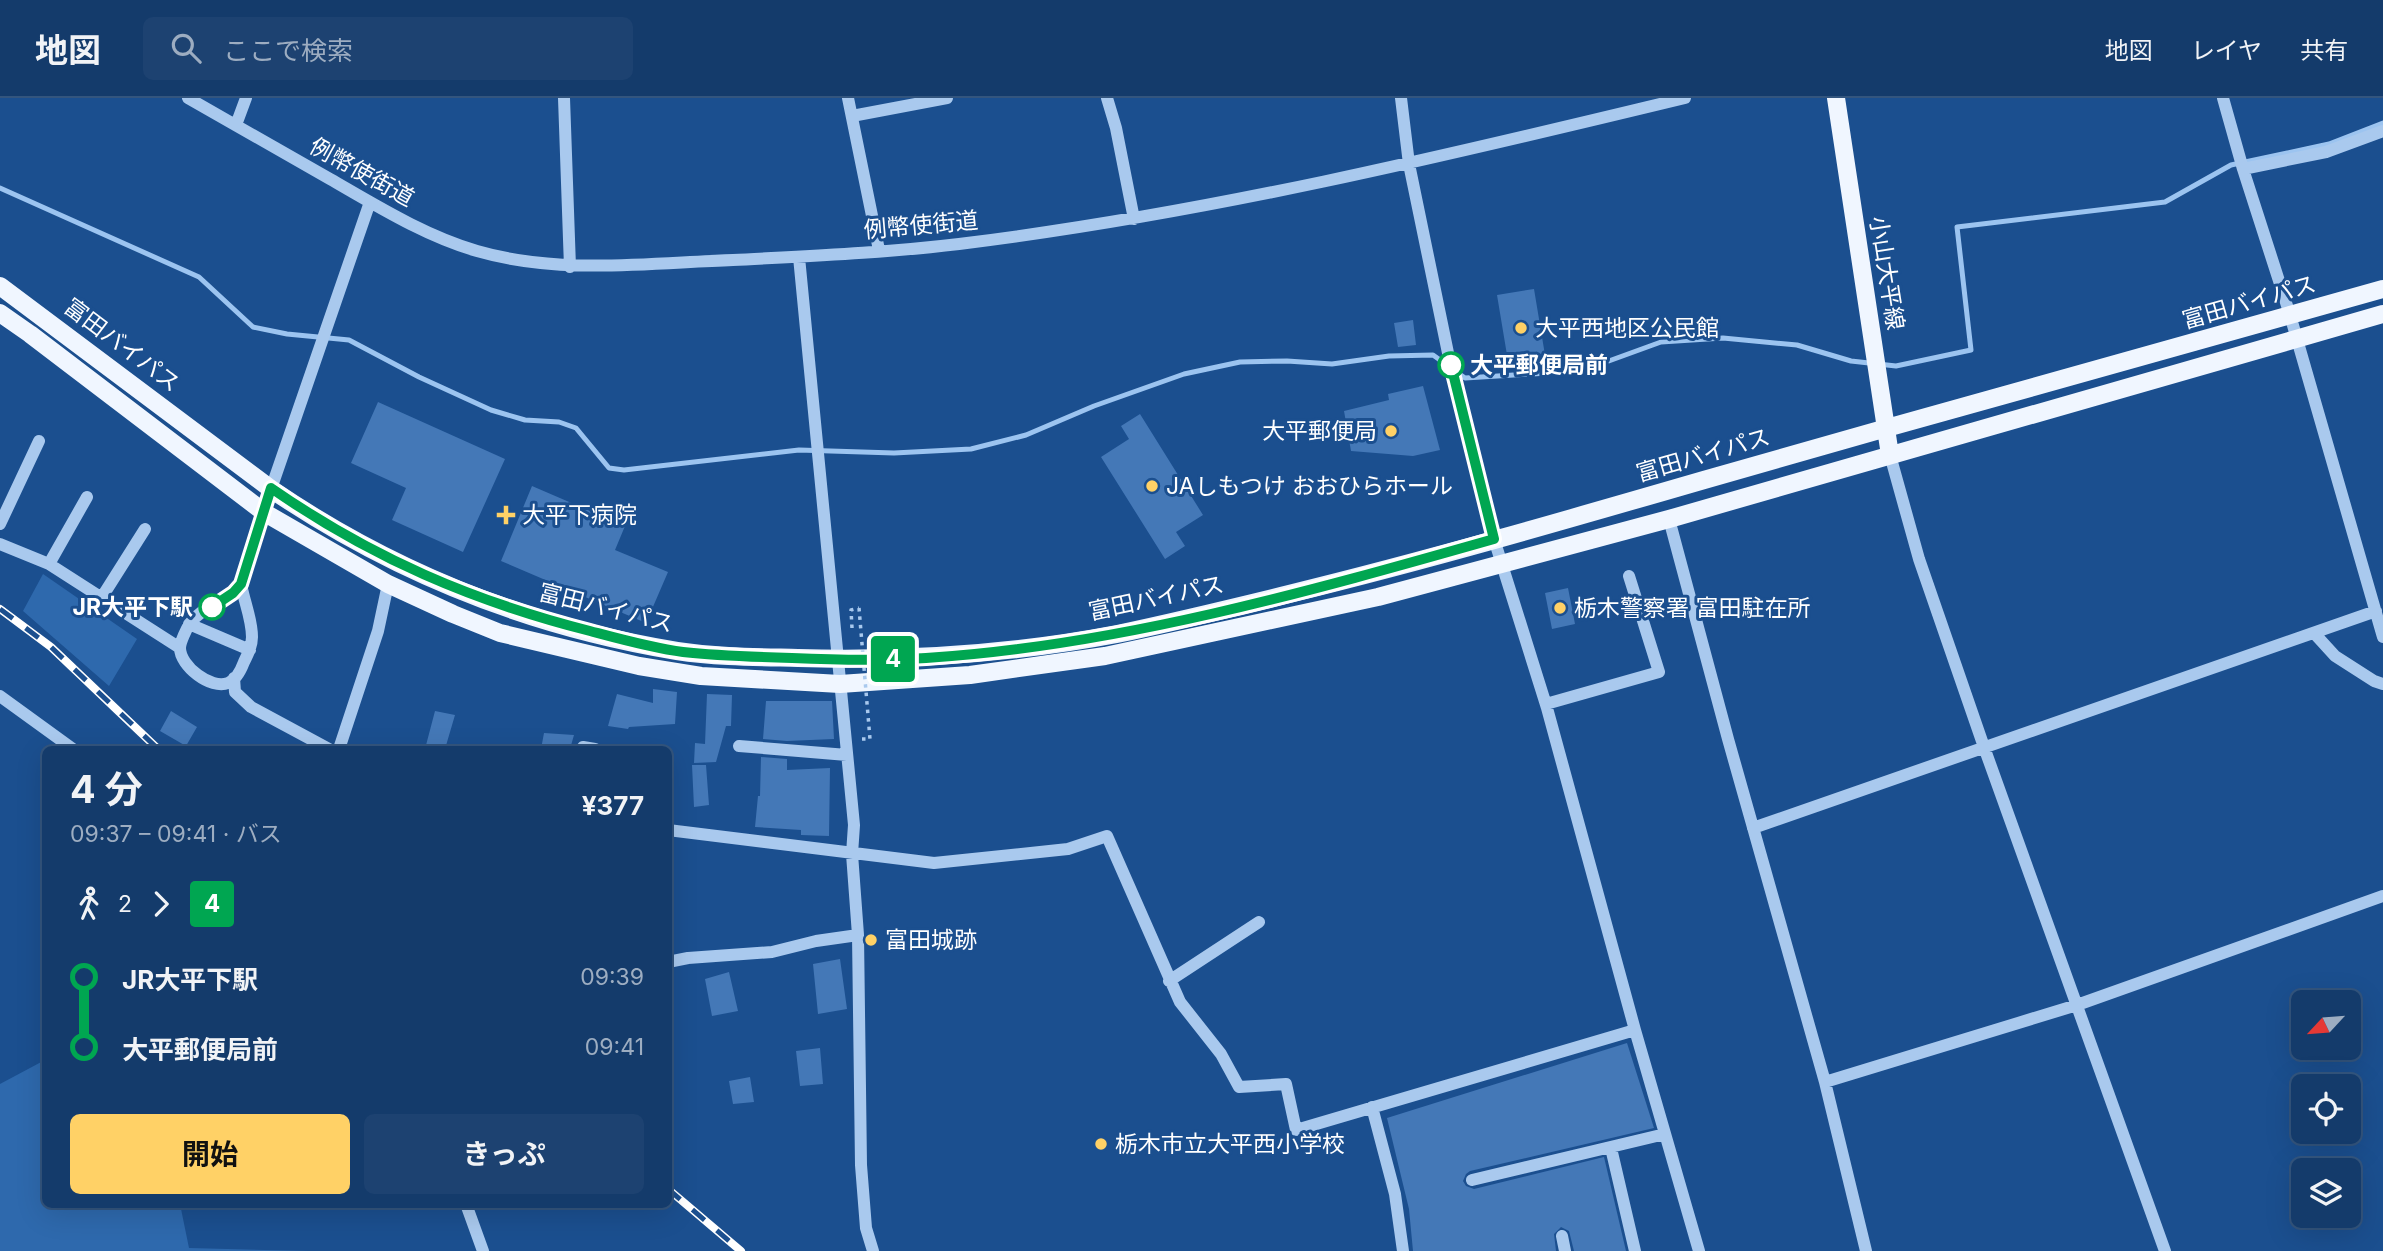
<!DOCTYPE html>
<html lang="ja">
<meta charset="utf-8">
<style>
body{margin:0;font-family:Inter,"Noto Sans JP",sans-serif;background:#1d4271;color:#f1f3f6;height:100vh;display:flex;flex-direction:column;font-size:26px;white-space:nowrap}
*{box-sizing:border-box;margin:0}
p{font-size:23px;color:#9dadc1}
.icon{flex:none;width:38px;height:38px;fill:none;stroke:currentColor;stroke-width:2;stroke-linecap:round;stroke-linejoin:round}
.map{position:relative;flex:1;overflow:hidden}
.drawer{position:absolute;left:42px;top:648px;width:630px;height:462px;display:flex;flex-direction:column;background:#143b6b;border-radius:10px;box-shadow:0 7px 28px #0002,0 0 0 2px #33557e}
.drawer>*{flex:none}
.badge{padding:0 14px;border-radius:5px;font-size:24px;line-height:46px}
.needle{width:46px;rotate:244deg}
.fabs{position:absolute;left:2291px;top:892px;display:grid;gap:14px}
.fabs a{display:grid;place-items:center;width:70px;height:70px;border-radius:10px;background:#143b6b;box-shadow:0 7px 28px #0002,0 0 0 2px #33557e;font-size:35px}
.map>.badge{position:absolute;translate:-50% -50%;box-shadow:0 0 0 4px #fff}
.legs{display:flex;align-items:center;gap:10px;height:77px;padding:0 28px;font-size:23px}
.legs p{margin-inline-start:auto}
.overview{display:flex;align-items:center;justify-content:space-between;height:119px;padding:0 28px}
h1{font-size:38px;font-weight:700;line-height:52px}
.cta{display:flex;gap:14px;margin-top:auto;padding:14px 28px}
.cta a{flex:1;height:80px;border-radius:10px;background:#ffd166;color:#111;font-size:28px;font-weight:700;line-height:80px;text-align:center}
.cta a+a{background:#1d4271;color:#f1f3f6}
ul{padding:0 28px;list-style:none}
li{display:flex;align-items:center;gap:24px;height:70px;font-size:26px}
li i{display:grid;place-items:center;width:10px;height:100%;margin:0 9px;background:currentColor}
li i::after{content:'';width:18px;height:18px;margin:-9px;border:5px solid;border-radius:50%;background:#143b6b}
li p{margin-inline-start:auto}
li:first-child i{background:linear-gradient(#0000 50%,currentColor 0)}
li:last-child i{background:linear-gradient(currentColor 50%,#0000 0)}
header{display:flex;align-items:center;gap:42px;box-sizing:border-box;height:98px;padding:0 35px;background:#143b6b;border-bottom:2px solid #33557e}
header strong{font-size:33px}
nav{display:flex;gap:38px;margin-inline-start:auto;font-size:24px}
.search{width:490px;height:63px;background:#1d4271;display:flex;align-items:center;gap:18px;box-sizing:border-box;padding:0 24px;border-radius:10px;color:#9dadc1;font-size:26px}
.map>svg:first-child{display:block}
</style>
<header>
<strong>地図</strong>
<div class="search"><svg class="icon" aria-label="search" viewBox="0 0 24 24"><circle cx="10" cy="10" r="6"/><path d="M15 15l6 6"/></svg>ここで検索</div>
<nav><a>地図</a><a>レイヤ</a><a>共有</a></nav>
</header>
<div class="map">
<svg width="2383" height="1153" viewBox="0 0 2383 1153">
<rect width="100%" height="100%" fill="#1b4f8f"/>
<path fill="#2e69ad" d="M43,476L137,541L109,588L23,513Z
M45,962L46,1106H180L189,1150L309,1153H0V986Z"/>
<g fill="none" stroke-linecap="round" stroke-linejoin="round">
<path stroke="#9cc4f0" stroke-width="5" d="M0,90L199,179L253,229L287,236L349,242L419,279L491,312L525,322L559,324L576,330L609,370L624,372L799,352L894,355L971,351L1026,337L1094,308L1184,276L1240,264L1287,263L1332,266L1389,258L1433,257L1447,267
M1455,273L1465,280L1564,274L1595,268L1661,244L1723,240L1797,247L1851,263L1896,268L1971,252L1957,129L2165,104L2231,67L2329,46L2383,25"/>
</g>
<path fill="#4478b7" d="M1534,191L1546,263L1509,269L1497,197Z
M1413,222L1416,247L1398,249L1394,225Z
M1423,288L1440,352L1413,358L1351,353L1344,313L1389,302L1388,296Z
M378,304L505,361L463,454L392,422L406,390L351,365Z
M1140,316L1203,417L1176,434L1185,448L1165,461L1101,359L1129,341L1121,328Z
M532,388L625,428L615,452L668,474L646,525L501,463Z
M1568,490L1575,526L1552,531L1545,495Z
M653,591L677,594L675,626L629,629L628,631L608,628L617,596L653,605Z
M707,596L732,597L731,628H726L716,664L694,665L695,645L705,646Z
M766,603H832L834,641L787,643L763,641Z
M171,613L197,629L186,648L160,633Z
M435,613L455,617L445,651H425Z
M544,635L574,637L570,651H541Z
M761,659L787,661V672L830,670L829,738L801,737V732L755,729L758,698H760Z
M692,667H706L709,707L694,709Z
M840,861L847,911L818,916L813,866Z
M729,874L738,913L712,918L705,881Z
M1627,945L1654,1030L1470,1073L1466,1076L1463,1083L1466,1088L1474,1091L1604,1059L1626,1153H1574L1569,1133L1561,1129L1554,1136L1556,1153H1413L1409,1111L1387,1020Z
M820,950L823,986L800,988L796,953Z
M750,979L754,1004L733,1006L729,983Z"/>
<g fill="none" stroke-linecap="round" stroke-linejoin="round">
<path stroke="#a9c9ee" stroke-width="3.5" stroke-dasharray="3.5 5" stroke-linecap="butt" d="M852,530L851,512L859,510
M862,641H870"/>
<path stroke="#a9c9ee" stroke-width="12" d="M188,0C236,27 283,54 330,81C377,108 425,138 477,153C560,177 648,165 733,162C808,158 884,155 959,146C1204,116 1445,58 1685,0
M564,0L570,169
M848,0L879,152
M1107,0L1116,30L1134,121
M1401,0L1409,66L1454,284L1494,441L1547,610L1635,932L1699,1153
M2223,0L2243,71L2290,217L2383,539
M852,18L947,0
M236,27L246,0
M2243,71L2326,54L2383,33
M799,159L854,727L852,756L858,837L861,1067L866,1130L873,1153
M1890,357L1919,461L1984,649L2165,1153
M1669,421L1728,641L1825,984L1866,1153
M0,426L39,343
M0,446L49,466L180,550
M49,466L87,399
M241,486C244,503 252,521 252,539C252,548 248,556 244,564C241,572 236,582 228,585C211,592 180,568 180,550C180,544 187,530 190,525C202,509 227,502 241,486L271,391L370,104
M102,499L145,431
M189,526L250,552
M2314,535L2335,558L2374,583L2383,586
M234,580L235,594L251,609L329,651
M0,598L73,651
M1546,606L1659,574L1629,478
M739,648L847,657
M583,649L595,651
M339,651L378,533L388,486
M1753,730L2376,513
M668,732L934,765L1068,751L1107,738L1180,904L1221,956L1239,989L1286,986L1296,1032L1635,932
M668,864L688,860L772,854L816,843L858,837
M1169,883L1259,824
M1825,984L2077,907L2383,798
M1372,1009L1395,1096L1403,1153
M1611,1050L1635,1153
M1472,1082L1665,1036
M466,1106L483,1153
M1562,1138L1565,1153"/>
<path stroke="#f0f6ff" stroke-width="18" d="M1836,0L1890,357
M0,188L271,391C393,474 531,529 677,553C717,559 758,559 798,560C905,563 1012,556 1117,536C1174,524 1232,510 1289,496C1428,462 1566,422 1704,382C1930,317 2157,255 2383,191
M0,215L30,236L265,415L388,486L453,516L500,535L639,568L701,578L840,586L970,577L1105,558L1378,499L1669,421L2383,216"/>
<g stroke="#fff" stroke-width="8">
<path id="rail" d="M0,511L51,549L158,651
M668,1091L741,1153"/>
</g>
<use href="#rail" stroke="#1b4f8f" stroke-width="5" stroke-dasharray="16" stroke-linecap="butt"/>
<path stroke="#a9c9ee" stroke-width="3.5" stroke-dasharray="3.5 5" stroke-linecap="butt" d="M859,510L870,641"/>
</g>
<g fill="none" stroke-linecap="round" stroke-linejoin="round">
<g stroke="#fff" stroke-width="16">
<path id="line-1" d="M212,509L233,495L241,486L271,390C372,460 472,503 590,533C620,541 652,550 683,554C719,558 755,559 792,560C836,562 881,563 926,560C1117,548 1311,493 1494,441L1451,267"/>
</g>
<use href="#line-1" stroke="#00a651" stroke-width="10"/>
</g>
<g fill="#ffd166" stroke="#1b4f8f" stroke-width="2.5">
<circle cx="1521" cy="230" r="7"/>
<circle cx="1391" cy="333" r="7"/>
<circle cx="1152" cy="388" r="7"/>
<path d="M502.5 406.5h7v7h7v7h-7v7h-7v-7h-7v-7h7z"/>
<circle cx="1560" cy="510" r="7"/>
<circle cx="871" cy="842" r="7"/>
<circle cx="1101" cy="1046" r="7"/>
</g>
<g fill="#fff" stroke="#00a651" stroke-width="3.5">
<circle cx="1451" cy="267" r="12"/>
<circle cx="212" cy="509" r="12"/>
</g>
<g text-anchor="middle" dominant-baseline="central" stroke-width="6" stroke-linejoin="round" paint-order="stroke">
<g font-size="23" fill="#fff" stroke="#1b4f8f">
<text transform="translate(362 74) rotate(29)">例幣使街道</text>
<text transform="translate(921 127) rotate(-5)">例幣使街道</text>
<text transform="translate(1887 175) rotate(81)">小山大平線</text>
<text transform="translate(2249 204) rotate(-16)">富田バイパス</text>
<text transform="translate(122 247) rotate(37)">富田バイパス</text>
<text transform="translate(1703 357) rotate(-16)">富田バイパス</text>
<text transform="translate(1156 500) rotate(-12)">富田バイパス</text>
<text transform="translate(606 510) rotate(14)">富田バイパス</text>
</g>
<g font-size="23" fill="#fff" stroke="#1b4f8f" text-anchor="start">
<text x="1535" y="230">大平西地区公民館</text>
<text x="1377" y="333" text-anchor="end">大平郵便局</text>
<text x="1166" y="388">JAしもつけ おおひらホール</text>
<text x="522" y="417">大平下病院</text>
<text x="1574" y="510">栃木警察署 富田駐在所</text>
<text x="885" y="842">富田城跡</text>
<text x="1115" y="1046">栃木市立大平西小学校</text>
</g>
<g font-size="23" font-weight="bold" fill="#fff" stroke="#1b4f8f" text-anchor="start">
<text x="1470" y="267">大平郵便局前</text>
<text x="193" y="509" text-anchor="end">JR大平下駅</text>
</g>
</g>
</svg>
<div class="fabs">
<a><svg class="needle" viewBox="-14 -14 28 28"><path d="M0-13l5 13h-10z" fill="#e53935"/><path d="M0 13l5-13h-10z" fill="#9dadc1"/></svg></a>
<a><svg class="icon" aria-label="locate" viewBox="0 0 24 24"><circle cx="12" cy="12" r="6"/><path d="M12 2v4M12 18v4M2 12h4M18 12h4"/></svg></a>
<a><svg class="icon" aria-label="layers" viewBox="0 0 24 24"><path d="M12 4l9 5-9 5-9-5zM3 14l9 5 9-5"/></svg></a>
</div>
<b class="badge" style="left:893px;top:561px;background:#00a651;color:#fff">4</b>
<section class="drawer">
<div class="overview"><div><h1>4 分</h1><p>09:37 – 09:41 · バス</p></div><b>¥377</b></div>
<div class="legs"><svg class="icon" aria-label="walk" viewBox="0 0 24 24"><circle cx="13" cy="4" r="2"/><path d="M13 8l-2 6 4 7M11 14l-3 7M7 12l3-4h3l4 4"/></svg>2<svg class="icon" aria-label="forward" viewBox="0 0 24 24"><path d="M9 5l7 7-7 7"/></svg><b class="badge" style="background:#00a651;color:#fff">4</b></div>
<ul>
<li><i style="color:#00a651"></i><b>JR大平下駅</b><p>09:39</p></li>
<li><i style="color:#00a651"></i><b>大平郵便局前</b><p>09:41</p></li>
</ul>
<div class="cta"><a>開始</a><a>きっぷ</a></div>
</section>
</div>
